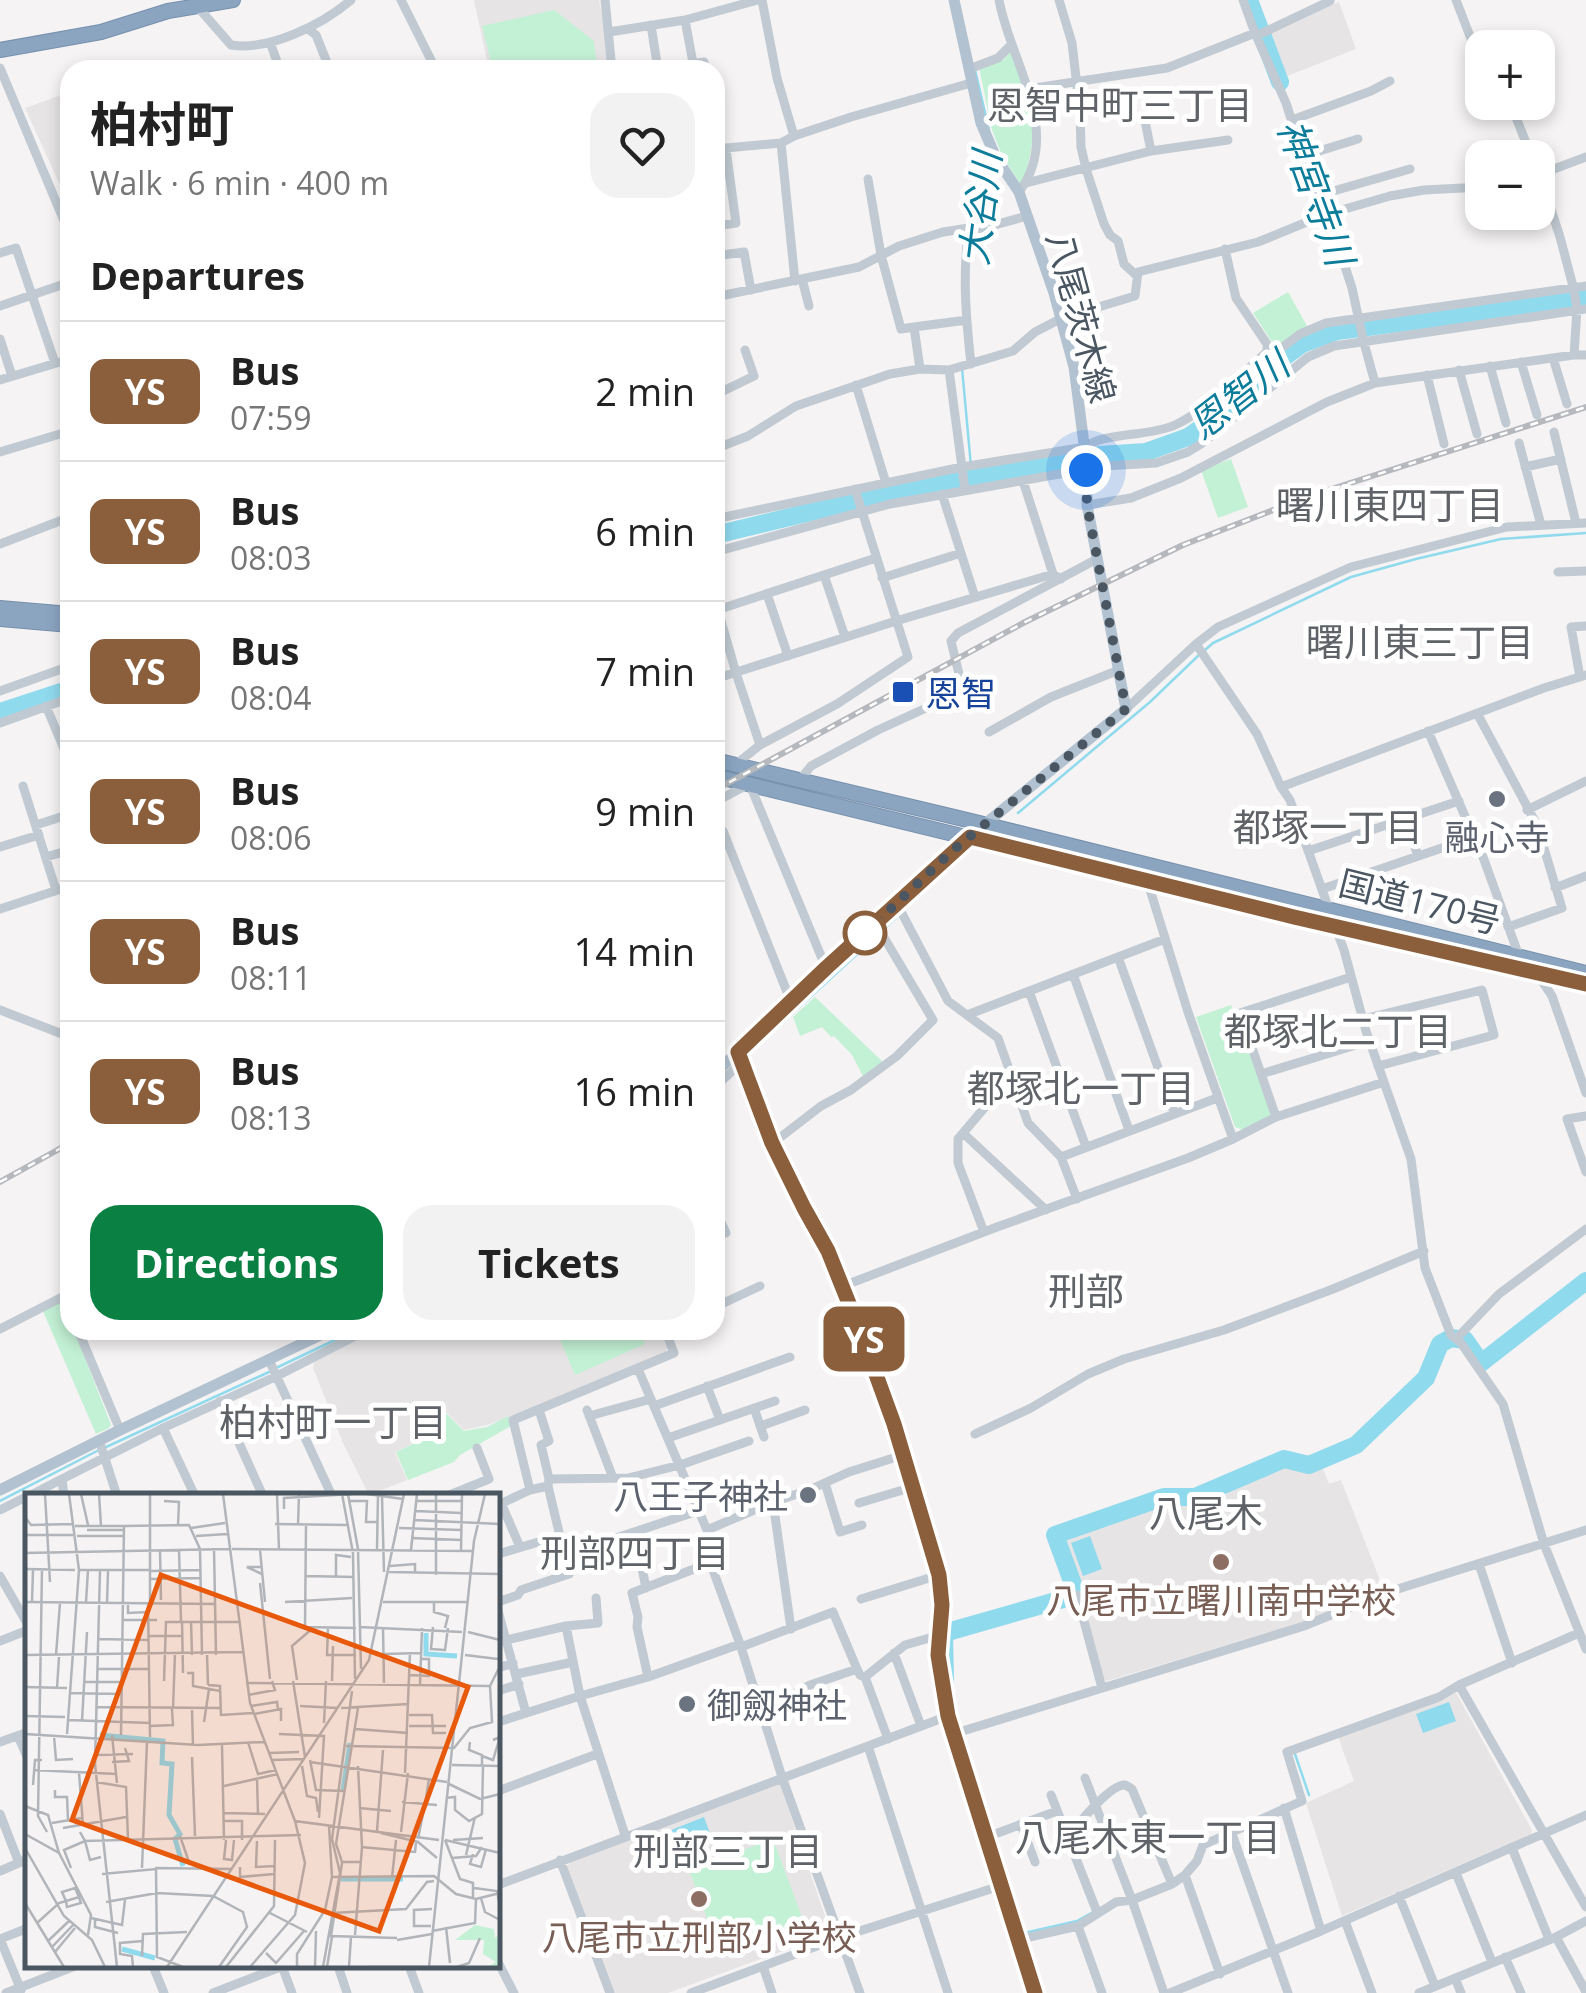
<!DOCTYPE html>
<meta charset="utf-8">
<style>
body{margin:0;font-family:"Open Sans","Noto Sans JP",sans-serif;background:#f2f2f2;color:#222;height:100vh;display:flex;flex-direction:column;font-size:38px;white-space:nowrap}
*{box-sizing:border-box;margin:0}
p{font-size:32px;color:#767676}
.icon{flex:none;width:55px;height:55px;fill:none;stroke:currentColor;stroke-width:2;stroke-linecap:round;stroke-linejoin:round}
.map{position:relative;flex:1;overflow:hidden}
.drawer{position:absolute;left:60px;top:60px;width:665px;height:1280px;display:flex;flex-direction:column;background:#fff;border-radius:30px;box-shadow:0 5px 15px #0003}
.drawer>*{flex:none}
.badge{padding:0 20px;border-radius:15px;font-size:35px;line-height:65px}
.tools{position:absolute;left:1465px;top:30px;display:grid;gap:20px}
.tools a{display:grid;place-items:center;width:90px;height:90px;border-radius:20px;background:#fff;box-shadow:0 5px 15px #0003;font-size:50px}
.you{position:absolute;width:50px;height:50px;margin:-25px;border:8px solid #fff;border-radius:50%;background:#1a73e8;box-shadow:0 0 0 15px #1a73e833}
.map>.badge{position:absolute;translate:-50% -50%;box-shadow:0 0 0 5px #fff}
h2{padding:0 30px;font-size:38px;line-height:90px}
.round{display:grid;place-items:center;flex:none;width:105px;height:105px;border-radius:30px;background:#f2f2f2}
.head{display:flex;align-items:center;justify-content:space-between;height:170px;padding:0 30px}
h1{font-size:48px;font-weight:700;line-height:75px}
.button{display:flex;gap:20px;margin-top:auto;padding:20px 30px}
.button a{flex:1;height:115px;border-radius:30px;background:#0b8043;color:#fff;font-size:40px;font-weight:700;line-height:115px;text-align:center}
.button a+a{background:#f2f2f2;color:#222}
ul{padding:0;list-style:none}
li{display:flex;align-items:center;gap:30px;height:140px;padding:0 30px;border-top:2px solid #e0e0e0}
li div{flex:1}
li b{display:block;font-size:38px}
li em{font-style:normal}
li .badge{min-width:110px;font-weight:700;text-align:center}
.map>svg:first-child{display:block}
</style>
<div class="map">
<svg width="1586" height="1993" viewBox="0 0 1586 1993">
<rect width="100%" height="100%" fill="#f5f3f3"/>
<path fill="#e6e4e5" d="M474,0H599L605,32L607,70H489Z
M1339,2L1356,49L1282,78L1265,39L1268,32Z
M70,92V207L25,108Z
M375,1330H659L667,1348L665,1353L622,1373L487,1425L464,1430L447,1413L414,1432L419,1441L395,1452L407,1480L369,1495L344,1445L313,1368L314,1360Z
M1281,1463L1310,1467L1321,1464L1329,1484L1341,1480L1383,1588L1303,1622L1107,1681L1103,1679L1081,1592L1059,1535L1164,1499H1196Z
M1454,1689L1532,1830L1531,1834L1342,1916L1306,1803L1354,1781L1338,1737Z
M780,1784L830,1931L829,1934L668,1993H613L567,1866L571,1862Z"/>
<path fill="#c3f1d5" d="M554,10L594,41L597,70H493L482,26Z
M1011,51C1029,105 1043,129 1021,185L1003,158L992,130L979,67L1003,60Z
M1288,292L1307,326L1276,348L1253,313Z
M1231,459L1248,507L1218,518L1201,470Z
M815,997L883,1062L863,1076L852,1055L834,1036L831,1037L822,1027L800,1036L793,1017Z
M1231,1005L1272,1111L1270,1118L1244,1130L1235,1127L1196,1017Z
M57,1302L64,1304L70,1320V1330H74L111,1425L109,1428L96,1434L42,1309Z
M556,1330H638L645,1344L575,1375Z
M447,1414L464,1431L487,1427L508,1416L511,1426L460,1455L454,1462L408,1480L396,1452L419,1441L414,1432Z
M773,1839L803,1920L719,1951L689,1870Z"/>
<path fill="#90daee" d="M1090,1536L1102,1569L1083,1576L1071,1543Z
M1449,1702L1456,1721L1423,1733L1416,1714Z
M704,1817L711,1836L678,1849L671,1830Z"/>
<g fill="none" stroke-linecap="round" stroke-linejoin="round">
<path stroke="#90daee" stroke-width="2.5" d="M975,70L989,130
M976,223C980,201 987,181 989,158
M962,368L972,477
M1205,650L1213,643L1351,577L1416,559L1501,539L1586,533
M1018,813L1150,702L1199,655
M903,911L953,864
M885,928L897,917
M745,1057L879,934
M276,1368L356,1330
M104,1448L269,1372
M0,1501L97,1451
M1295,1754L1309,1795
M1020,1934L1077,1921L1093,1912"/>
<path stroke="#90daee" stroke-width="18" d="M1249,0L1280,82
M1305,148L1331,223
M715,535L889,493L972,477L1099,455L1146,452L1188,437L1226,410L1267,370L1302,344L1337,331L1586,299
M0,712L70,689
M945,1680L944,1633L1077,1595L1055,1535L1164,1497H1195L1284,1459L1309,1465L1356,1445L1426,1378L1440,1344L1451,1338L1465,1340L1481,1363L1586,1281"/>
<g stroke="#7690ad" stroke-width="16">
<path id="highway" d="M0,50L101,32L168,11L233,0
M0,608L70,614
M0,619L70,625
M715,760L963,819L1586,973
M715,776L1294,917L1586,984"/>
</g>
<path stroke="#c1cad2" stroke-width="9" d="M401,0L436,70
M605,0L612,70
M762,0L777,78L794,136
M999,0C1010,62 1064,132 1019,192
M1059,0L1072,43L1080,112L1081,147L1086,169L1104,224L1110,235L1118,241L1124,264L1137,276
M1243,0L1255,33L1286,103L1316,196L1339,248L1352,288L1363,339L1375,383
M1456,0L1473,44L1482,50
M196,5L231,45C270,51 323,24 351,0
M685,20L693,63
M651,25L658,70
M308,29L316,35L330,70
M609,32L685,20L758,0
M1256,36L1330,1
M270,42L280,70
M0,68L70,235
M658,69L704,62
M969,69L998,58L1011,45
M1028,89L1167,68L1255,33
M1510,102L1532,158
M1292,120L1371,91L1390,81
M781,143L795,281
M715,149L781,143L794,136L851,117L971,83
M1151,151L1228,140
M1303,156L1358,139
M1538,170L1560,237L1574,290L1577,309L1574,355
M1538,175L1586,157
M868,179L881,255L901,329L914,327L920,369
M1026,183L1151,151L1145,121
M1316,196L1410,169
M715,226L736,223L726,149
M969,228C962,274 966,318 971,364
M0,253L16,248L55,363
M715,256L744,252L751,290
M802,279L809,306
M715,297L859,267L899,246L943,232L969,228L980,229L1027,216
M0,306L70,282
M914,327L967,320
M0,339L12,376
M1553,358L1567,404
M1263,362L1300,334L1326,323L1586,286
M1521,362L1537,415
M1490,366L1506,423
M949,370L965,490
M1459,370L1477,434
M1427,375L1444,444
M0,380L70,359
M856,385L886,483
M715,395L754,376L745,350
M1554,432L1576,523
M1519,443L1541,525
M715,449L748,436L796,406L890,374L920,369L949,370L1013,351L1035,332L1062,318L1135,296L1138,272L1258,242L1324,215L1390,196L1424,190L1482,187
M0,452L70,431
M1525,467L1561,459
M1023,481L1053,574
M942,494L975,597
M1087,505L1131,498L1181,478L1327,402L1375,383L1574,355H1586
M715,519L962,467L1085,447C1105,432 1148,437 1175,425C1205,412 1241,374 1267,352V344L1236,298L1225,249
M0,544L70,517
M715,552L890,504L1105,466L1156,463L1188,452L1201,444L1308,357L1334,346L1586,309
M1558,572L1586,571
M824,575L845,637
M882,578L961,553
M767,594L788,656
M715,600L736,673L760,745
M717,610L876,558
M1196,644L1257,734L1281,787L1290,800L1330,912
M1580,677L1571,627L1586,626
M715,679L896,621L1053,574L1061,579
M0,691L70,666
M46,706L70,763
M1126,709L1196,644L1218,627L1351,567L1507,527L1586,523
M1477,713L1537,825L1562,908L1508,927
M0,723L70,698
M989,732L1051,697L1119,670
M735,765L760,745L837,704L908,657L855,489
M798,782L811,766L878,730L961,692L960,678L951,641L958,633L1097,559
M750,785L826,968
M23,786L56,890
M1281,787L1544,688L1586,675
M715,802L747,785
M1527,810L1586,781
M1405,819L1418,856
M36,825L70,814
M723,831L791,1002
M1474,837L1479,846L1519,956
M0,847L39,835
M1308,851L1459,801
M46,857L70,850
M1147,880L1188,1012L1233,1139
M1555,888L1586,876
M1322,889L1474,837L1428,731
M897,904L948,1001L998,1038L1028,1123L1061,1157L1077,1199
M0,909L70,886
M1335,926L1344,950L1366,1031L1411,1159L1425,1268L1451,1335L1461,1343L1503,1404L1544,1544L1586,1649
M1118,957L1174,1112
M1536,972L1552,996L1586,1093
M1073,974L1129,1130
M1029,991L1086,1147
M0,1010L70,1037
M967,1015L1165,939
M1363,1019L1482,990L1494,1035L1378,1066
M1261,1074L1369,1041
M715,1087L742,1062
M1586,1116L1567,1119L1586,1172
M1276,1117L1240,1013L1351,977
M963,1133L1046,1210
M773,1143L821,1106L851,1090L897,1056L933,1020L876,924
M1061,1157L1217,1098
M715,1209L726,1233
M984,1232L958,1163V1139L996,1094L1015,1087
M843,1286L997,1227L1188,1158L1233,1139L1276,1117L1384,1082
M715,1307L760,1286
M0,1329L70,1293
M78,1330L120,1430
M1456,1339L1499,1294L1586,1229
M269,1360L332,1496
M638,1369L707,1530L713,1570L740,1644L782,1777L860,1993
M707,1386L720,1420
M220,1401L263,1496
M654,1406L790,1357
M754,1408L764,1437
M587,1410L613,1478
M589,1416L651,1399
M761,1426L805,1410
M163,1428L195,1496
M975,1434L1031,1408L1088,1374L1124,1359L1224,1330L1333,1289L1424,1251
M668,1438L775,1401
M99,1440L117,1496
M549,1479L628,1478L680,1465L749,1441
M825,1483L840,1532L862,1525
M530,1490L513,1420L674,1353L665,1330
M29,1496L62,1479
M64,1496L62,1479L163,1428L277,1376L367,1330
M447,1496L489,1479L477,1448
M773,1502L791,1629
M501,1503L520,1547
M859,1503L913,1487
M498,1505L530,1490L548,1486
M0,1510L28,1496
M707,1530L773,1502L809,1490L849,1472L903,1455
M635,1533L646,1588
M498,1554L559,1536
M564,1555L698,1511
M1479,1564L1512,1663
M0,1576L28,1625
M1077,1595L1102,1688
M861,1599L939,1575
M498,1602L518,1595L521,1590L569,1574L548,1486L549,1479L541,1445L549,1441L539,1410
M498,1611L526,1713
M566,1626L580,1696L625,1835
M0,1641L28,1630
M498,1642L566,1626L598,1623L596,1598
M741,1647L833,1612L857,1669L860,1675L865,1677L888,1739
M894,1653L921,1726
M498,1668L513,1663
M517,1674L573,1662
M648,1677L637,1627L638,1617L632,1593L712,1562
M865,1677L905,1645L940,1635
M1459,1685L1586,1907
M498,1691L519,1684
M762,1713L810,1685L857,1669
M498,1722L580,1696L648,1677L740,1644
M953,1734L1304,1626L1385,1593L1586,1530
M18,1736L28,1759
M0,1742L28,1732
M868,1746L948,1993
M1085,1778L1132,1900L1164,1993
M498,1791L597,1754
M1051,1795L1097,1912
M1284,1808L1321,1931
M0,1814L19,1863
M1021,1824L1035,1862
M1231,1831L1288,1993
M984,1838L1057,1811
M1068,1838C1076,1826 1110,1784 1125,1785C1128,1786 1130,1788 1132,1789L1172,1884
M1512,1848L1549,1939
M560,1860L610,1993
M0,1871L28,1859
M1456,1873L1492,1962
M1185,1875L1220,1974
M498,1885L948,1716
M1399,1896L1435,1986
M1345,1921L1372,1993
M1078,1926L1102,1993
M1556,1937L1586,1992
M0,1939L21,1990
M0,1939L28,1928
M1016,1940L1078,1926L1116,1902L1132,1900L1172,1884L1185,1875L1197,1861L1203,1845L1302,1801L1287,1752L1439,1697L1459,1685L1579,1633
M1505,1957L1521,1993
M498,1962L514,1993
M153,1966L164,1993
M282,1966L292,1993
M338,1966L347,1993
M409,1966L419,1993
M763,1966L772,1993
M1455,1978L1461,1993
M6,1993L75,1966
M213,1993L283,1966
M691,1993L841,1937L1000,1886
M1170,1993L1321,1931L1586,1815
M1419,1993L1556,1937L1586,1921"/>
<path stroke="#b3c2d1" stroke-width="11" d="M739,1052L773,1143L803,1208L828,1251L843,1286L883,1394L913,1487L942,1591L938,1655L948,1716L1035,1993
M715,1073L952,851L1126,709L1087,505V467L1074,367L1054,293L1019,192L996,158L981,123L954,0
M0,1490L120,1430L331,1330"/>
<use href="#highway" stroke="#8ba5c1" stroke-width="14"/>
<g stroke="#b5b8bd" stroke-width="6">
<path id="rail" d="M715,790L1025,622L1183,545L1307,497L1586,407
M0,1182L70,1143"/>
</g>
<use href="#rail" stroke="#fff" stroke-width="2.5" stroke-dasharray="8" stroke-linecap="butt"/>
</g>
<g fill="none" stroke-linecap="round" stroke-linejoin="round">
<g stroke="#fff" stroke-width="22">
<path id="line" d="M1035,1993L948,1716L938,1655L942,1605L939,1575L894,1424L862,1336L828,1251L804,1208L772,1143L738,1052L826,968L970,837L1294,917L1586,984"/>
</g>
<use href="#line" stroke="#8b5e3c" stroke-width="15"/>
<path stroke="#4a5661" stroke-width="10" stroke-dasharray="0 18" d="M865,933L952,851L1126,709L1087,505L1086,470"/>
</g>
<rect fill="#1a4fb4" stroke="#fff" stroke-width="4" x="891" y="680" width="24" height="24" rx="5"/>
<g fill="#6b7280" stroke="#fff" stroke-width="4">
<circle cx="1497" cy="799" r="10"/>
<circle cx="808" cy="1495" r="10"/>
<circle cx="687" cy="1704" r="10"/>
</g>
<circle fill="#fff" stroke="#8b5e3c" stroke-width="5" cx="865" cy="933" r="20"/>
<g fill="#8d6e63" stroke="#fff" stroke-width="4">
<circle cx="1221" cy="1562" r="10"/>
<circle cx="699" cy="1899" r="10"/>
</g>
<g text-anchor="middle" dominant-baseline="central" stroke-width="10" stroke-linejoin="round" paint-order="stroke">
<g font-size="35" fill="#4a5661" stroke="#fff">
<text transform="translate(1082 317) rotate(75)">八尾茨木線</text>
<text transform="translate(1420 901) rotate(14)">国道170号</text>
</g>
<g font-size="35" fill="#164399" stroke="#fff" text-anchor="start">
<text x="926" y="692">恩智</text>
</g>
<g font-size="35" fill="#5b616d" stroke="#fff">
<text x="1497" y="836">融心寺</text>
<text x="788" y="1495" text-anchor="end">八王子神社</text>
<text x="707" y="1704" text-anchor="start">御劔神社</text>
</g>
<g font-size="35" fill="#785e54" stroke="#fff">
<text x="1221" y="1599">八尾市立曙川南中学校</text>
<text x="699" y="1936">八尾市立刑部小学校</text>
</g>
<g font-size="38" fill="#5f6368" stroke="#fff">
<text x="1120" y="104">恩智中町三丁目</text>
<text x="1390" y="504">曙川東四丁目</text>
<text x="1420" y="641">曙川東三丁目</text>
<text x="1328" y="826">都塚一丁目</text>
<text x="1338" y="1030">都塚北二丁目</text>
<text x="1081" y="1087">都塚北一丁目</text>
<text x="1086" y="1290">刑部</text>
<text x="333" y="1421">柏村町一丁目</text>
<text x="1206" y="1512">八尾木</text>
<text x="635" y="1552">刑部四丁目</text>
<text x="1148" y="1836">八尾木東一丁目</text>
<text x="728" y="1850">刑部三丁目</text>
</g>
<g font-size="38" font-style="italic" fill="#0c7c9b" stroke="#fff">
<text transform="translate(1317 192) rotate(70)">神宮寺川</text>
<text transform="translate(979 208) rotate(-83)">大谷川</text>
<text transform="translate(1238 394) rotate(-38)">恩智川</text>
</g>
</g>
<g transform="translate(25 1493)">
<rect width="475" height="475" fill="#f5f3f3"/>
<path d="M450,432L469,436L470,445L475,441V474H463L471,469L458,461L459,447H430Z" fill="#c3f1d5"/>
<path fill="none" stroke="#90daee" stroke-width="5" d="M401,140V161L432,163M75,242L138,248L137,270L147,271L144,322L155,341L150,346L158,373M318,297L325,250M316,386H378M97,456L130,465"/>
<path fill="none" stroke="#b1b4b9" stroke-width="2.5" d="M20,1L25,89M56,1L63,32M74,1L76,33M198,1L225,210L270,328L414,347M252,1L254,57M317,1L328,60L330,186M323,1L333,56L336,176M342,1L378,6M411,1V82M357,4L359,79M139,8L154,9L153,32M323,8H342L341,29H352M392,8H437M259,16V5L328,1M391,18L436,20M0,24L6,32L47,31M389,27L475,31M250,31L322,32M273,32L274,1M281,32L280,134L331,135M50,33H99M166,35L200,30M374,35L436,37M62,37H99M0,42H48M52,43H99M171,43L202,41M386,45L436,47M189,55L191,162M175,56L177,162M207,56L449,58M352,56L353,1M135,57L136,107M154,57L156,128M235,57L240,109M386,57L392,1M436,58L437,1M0,60L204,56M365,73L390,71V81M236,74H222L237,81M0,76L50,77M17,76L13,323L22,339M54,77H126M75,77L70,271L92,474M126,78L175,77M364,79L475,81M281,83L329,84M311,83V62L326,64M126,86L175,85M235,90L245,186M125,108V1M0,109L190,111M7,109L8,77M61,109L63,77M123,109L125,244M260,109L327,105M358,109H443M82,110L83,78M103,110V120L124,119M409,110V119L423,123L420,135M98,127H132M157,128L158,180M166,128L167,162M303,134L302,162H331M334,134L437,139M408,134L406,156L420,157L423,135M358,135L359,190M443,139L475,147M124,143H158M73,146L124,147M359,161L396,160M0,162L218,159M31,162L35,110M182,162L183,192M440,162L473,166M72,176H124M162,180H168V193L195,198M384,182L404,183V166H396M272,187L267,153L288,135M139,188L141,129H215M268,188L280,264M307,188L308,153M60,189H97M221,190L465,193M183,192L195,193L196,222L228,220M395,192L397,135M0,194L42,195M32,195L34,164M45,200L97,201M223,202L250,197L247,188M226,213L252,209L253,216M275,213L312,215M71,214L196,215M316,215L383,211M333,215L311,351L317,369H336M148,216L150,160M167,217L168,252M229,221L256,216V228M384,222H407L408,240H421M0,223L40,224M43,227L125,230M57,228L62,139M179,229L184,196M299,230L301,188M125,233L148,232L147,216M384,233H421M330,236L383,240M0,241L173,252L239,249M42,241L54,77L44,1M254,241L299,243L294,325M87,242L92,290M96,242L99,33L164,32L175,56M29,243L31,267L48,266M223,249L233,281L251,277M445,249L444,257L457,262V274M197,252L199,347M321,253L429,255L445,235L467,229L465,193L475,173M244,260L274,259M71,262L108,261M457,263L468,267L475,244L468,247M167,264L170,343M247,267L279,266M285,267L291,297L319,298M87,269L104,268L100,255M285,269L422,289M427,272L475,273M277,273L282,303L291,305L293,319M9,277L92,281M54,280L58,332M380,280L385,160M232,286L233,321M71,289L101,294L103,346M424,291L455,306L475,301M8,292L10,267H17M199,293L253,281M30,297V304H42L43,327M421,305L430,304V317L444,328L457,321L458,274M377,309L400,311L404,286M0,313L23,322L34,360M334,315L366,318M198,320L240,321M199,328H217V347M27,330L57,325M38,335L101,324M352,338L358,257M55,339L60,348L276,342M376,339L383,280M356,340L393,349L412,365M0,341L34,360L66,422L63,442M155,343L165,372M393,346L400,311L412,312M201,347L199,366L207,367L209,347M420,347L435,386L448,390V405M420,347L475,360M428,347L458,345M232,348L231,374L250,373M336,354L390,359L391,349M0,355L39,423L67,447L80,474M448,361L445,371L456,374L461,356M441,362L450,324M427,365L451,363L457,354M317,370L306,443L372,445M215,374V384L250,381M46,375L39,357L60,348L65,367L76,364M117,375L122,248M130,375L207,376M77,381L131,376L132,464L158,474M307,384L409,383L431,401L451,406L475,400M367,385L371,347M449,395L472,398L475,414M456,405L460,419L475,427M81,409L132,400L188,403L218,419L222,434L194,474M0,410L39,474M245,420L282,439M307,420L381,416L402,389L409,388M66,425L97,432L100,407M70,426V434L93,440M12,430L34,410L41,408L54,404L56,410L42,414L41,408L37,399L50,395L54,404M406,433H389V417L407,416M421,434L425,470M407,438L450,430L451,406M330,442L337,354L333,273M372,447L407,441M23,448L45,427M27,454L48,432M30,459L50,435M241,460L251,470L279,438M117,463L118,441L162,439M108,474L107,463L95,461V450L118,448M142,474L344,167L379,1M201,474L249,413L250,347M225,474L270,422L280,370L270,328M272,474V461L300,417L307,384L304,333M290,474L291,438M298,474L315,380L307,346L327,198M302,474L307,444M324,474L326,444M343,474H432M404,474L449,48L460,1M432,474L444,470L455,445"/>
<path fill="#e8590c" fill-opacity="0.15" stroke="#e8590c" stroke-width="5" d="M136,82L443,194L354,438L47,327Z"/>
<rect width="475" height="475" fill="none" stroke="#4a5661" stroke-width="5"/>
</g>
</svg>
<div class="tools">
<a>+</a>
<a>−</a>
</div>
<div class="you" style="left:1086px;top:470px"></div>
<b class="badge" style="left:864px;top:1339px;background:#8b5e3c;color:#fff">YS</b>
<section class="drawer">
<div class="head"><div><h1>柏村町</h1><p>Walk · 6 min · 400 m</p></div><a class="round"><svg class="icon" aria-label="heart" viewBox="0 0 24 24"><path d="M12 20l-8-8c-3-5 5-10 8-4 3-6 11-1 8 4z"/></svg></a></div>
<h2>Departures</h2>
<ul>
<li><span class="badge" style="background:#8b5e3c;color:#fff">YS</span><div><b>Bus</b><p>07:59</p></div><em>2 min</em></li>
<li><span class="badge" style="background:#8b5e3c;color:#fff">YS</span><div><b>Bus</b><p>08:03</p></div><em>6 min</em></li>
<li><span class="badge" style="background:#8b5e3c;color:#fff">YS</span><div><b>Bus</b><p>08:04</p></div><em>7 min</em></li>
<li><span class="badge" style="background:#8b5e3c;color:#fff">YS</span><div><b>Bus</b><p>08:06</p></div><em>9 min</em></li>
<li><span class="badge" style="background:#8b5e3c;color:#fff">YS</span><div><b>Bus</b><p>08:11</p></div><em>14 min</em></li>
<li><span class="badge" style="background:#8b5e3c;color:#fff">YS</span><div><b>Bus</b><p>08:13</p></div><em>16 min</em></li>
</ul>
<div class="button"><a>Directions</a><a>Tickets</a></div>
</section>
</div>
